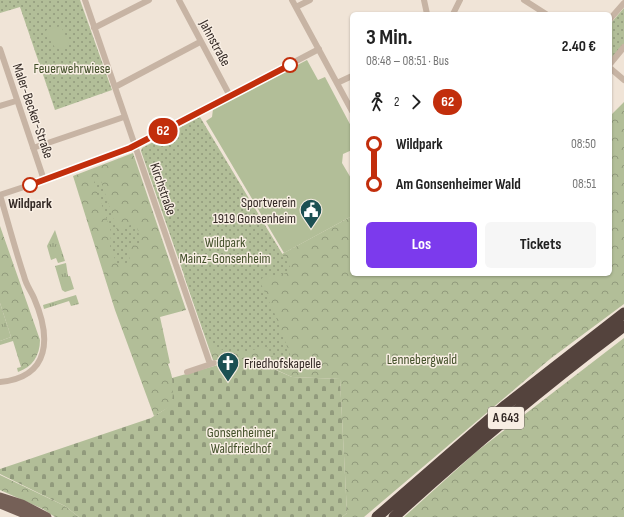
<!DOCTYPE html>
<html lang="de">
<meta charset="utf-8">
<style>
body{margin:0;font-family:"Sofia Sans Condensed",sans-serif;background:#f6f6f6;color:#222;height:100vh;display:flex;flex-direction:column;font-size:15px;white-space:nowrap}
*{box-sizing:border-box;margin:0}
p{font-size:13px;color:#767676}
.icon{flex:none;width:22px;height:22px;fill:none;stroke:currentColor;stroke-width:2;stroke-linecap:round;stroke-linejoin:round}
.map{position:relative;flex:1;overflow:hidden}
.sheet{position:absolute;left:350px;top:12px;width:262px;height:264px;display:flex;flex-direction:column;background:#fff;border-radius:6px;box-shadow:0 1px 3px #0004}
.sheet>*{flex:none}
.badge{padding:0 8px;border-radius:13px;font-size:14px;line-height:26px}
.map>.badge{position:absolute;translate:-50% -50%;box-shadow:0 0 0 2px #fff}
.legs{display:flex;align-items:center;gap:6px;height:44px;padding:0 16px;font-size:13px}
.legs p{margin-inline-start:auto}
.headline{display:flex;align-items:center;justify-content:space-between;height:68px;padding:0 16px}
h1{font-size:22px;font-weight:700;line-height:30px}
.button{display:flex;gap:8px;margin-top:auto;padding:8px 16px}
.button a{flex:1;height:46px;border-radius:6px;background:#7c3aed;color:#fff;font-size:16px;font-weight:700;line-height:46px;text-align:center}
.button a+a{background:#f6f6f6;color:#222}
ul{padding:0 16px;list-style:none}
li{display:flex;align-items:center;gap:14px;height:40px;font-size:15px}
li i{display:grid;place-items:center;width:6px;height:100%;margin:0 5px;background:currentColor}
li i::after{content:'';width:10px;height:10px;margin:-5px;border:3px solid;border-radius:50%;background:#fff}
li p{margin-inline-start:auto}
li:first-child i{background:linear-gradient(#0000 50%,currentColor 0)}
li:last-child i{background:linear-gradient(currentColor 50%,#0000 0)}
.map>svg:first-child{display:block}
</style>
<div class="map">
<svg width="624" height="517" viewBox="0 0 624 517">
<defs>
<pattern id="grass-tufts" width="24" height="20" patternUnits="userSpaceOnUse"><rect width="24" height="20" fill="#b2be98"/><path d="M3 7l-1-3M5 7V3M7 7l1-3M15 17l-1-3M17 17v-4M19 17l1-3" fill="none" stroke="#919a7c"/></pattern>
<pattern id="forest-crowns" width="20" height="18" patternUnits="userSpaceOnUse"><rect width="20" height="18" fill="#b2be98"/><path d="M2 6a3 3 0 1 1 6 0M12 15a3 3 0 1 1 6 0" fill="none" stroke="#919a7c"/></pattern>
<pattern id="cemetery-stones" width="16" height="16" patternUnits="userSpaceOnUse"><rect width="16" height="16" fill="#b2be98"/><path d="M2 7V4a2 2 0 0 1 4 0v3zM10 15v-3a2 2 0 0 1 4 0v3z" fill="#919a7c"/></pattern>
<pattern id="park-dots" width="8" height="8" patternUnits="userSpaceOnUse"><rect width="8" height="8" fill="#b2be98"/><path d="M2 2h.1M6 6h.1" fill="none" stroke="#919a7c" stroke-width="1.8" stroke-linecap="round"/></pattern>
</defs>
<rect width="100%" height="100%" fill="#f0e4d7"/>
<path fill="url(#grass-tufts)" d="M55,230L65,261L58,263L56,258L51,260L47,246Z
M66,263L68,276H70L74,289L65,292L62,290L55,266Z
M76,295L79,304L71,306L69,301L44,309L43,305Z
M0,303L11,337L0,341Z"/>
<path fill="url(#forest-crowns)" d="M624,102V304L550,359L364,517H342L347,513L340,379L292,377L257,361L213,360L184,276L257,213L282,254L352,216V274H417L426,276V274H610V114H612Z
M133,153L186,310L160,317L170,363L168,364C173,377 176,392 171,406L154,416L115,310L73,176Z
M0,226L40,340C40,356 32,367 18,372L17,368L21,367L13,341L0,345V341L11,337L0,303Z
M624,338V517H404L476,452Z
M0,475L65,506L79,517H55L43,509L0,490Z"/>
<path fill="url(#cemetery-stones)" d="M246,357L292,377L340,379L347,513L342,517H79L65,506L0,474V469L151,418C174,404 174,406 172,378Z"/>
<path fill="url(#park-dots)" d="M0,0H80L112,90L55,110L20,7L0,13Z
M624,8V44L610,61V24Z
M200,117L292,270L283,274L263,277L260,282L274,312L296,370C277,372 276,361 267,347L233,354L208,344L141,151L142,148Z
M100,178L117,230L136,223L141,243L128,247L130,262L118,265L110,249L111,232L94,182Z"/>
<path fill="#b2be98" d="M61,26L69,44C65,48 61,50 55,48L46,30Z
M307,60L318,80L325,77L352,128V150L343,154L342,163L352,180V216L284,253L206,121L212,117L213,109Z"/>
<g fill="none" stroke-linecap="round" stroke-linejoin="round">
<path stroke="#c7b4a4" stroke-width="6" d="M85,0L210,364
M179,0L230,96
M292,0L352,111
M424,0L427,14
M524,0L546,14
M296,7L310,0
M453,14L460,0
M610,19L624,3
M94,28L149,0
M0,49L44,180
M610,64L624,47
M610,68L624,80
M337,83L352,76
M115,87L200,42
M0,106L16,101
M33,148L124,117
M0,195L48,179L130,148L319,49
M187,372L214,363
M0,382C51,377 51,337 34,298C31,291 26,285 24,276C15,249 8,222 0,195"/>
<path stroke="#756057" stroke-width="9" d="M0,497L22,504L47,517
M0,504L32,517"/>
<path stroke="#54433d" stroke-width="11" d="M377,517L506,405L624,313
M394,517C468,450 544,386 624,326"/>
</g>
<g fill="none" stroke-linecap="round" stroke-linejoin="round">
<g stroke="#fff" stroke-width="9">
<path id="line-1" d="M30,185L130,148L290,65"/>
</g>
<use href="#line-1" stroke="#c22e0c" stroke-width="6"/>
</g>
<defs>
<g id="civic-pin" transform="scale(1.15)"><path d="M0 17L-7.5 6A9.5 9.5 0 1 1 7.5 6Z" fill="#1c5053" stroke="#f8eee3"/><path d="M-.6-6.5H3V-4.5H.6V-3L4-1V1h2V6H-6V1h2V-1L-.6-3ZM-1.2 2.5V6h2.4V2.5Z" fill="#fff"/></g>
<g id="church-pin" transform="scale(1.15)"><path d="M0 17L-7.5 6A9.5 9.5 0 1 1 7.5 6Z" fill="#1c5053" stroke="#f8eee3"/><path d="M-1.2-6h2.4v3.5h3.3v2.4h-3.3V6h-2.4V-.1h-3.3v-2.4h3.3Z" fill="#fff"/></g>
</defs>
<g fill-rule="evenodd">
<use href="#civic-pin" x="311" y="210"/>
<use href="#church-pin" x="228" y="363"/>
</g>
<g fill="#fff" stroke="#c22e0c" stroke-width="2">
<circle cx="290" cy="65" r="7"/>
<circle cx="30" cy="185" r="7"/>
</g>
<g text-anchor="middle" dominant-baseline="central" stroke-width="3" stroke-linejoin="round" paint-order="stroke">
<rect fill="#f8eee3" stroke="#6e645e" stroke-width="1" x="488" y="407" width="36" height="22" rx="3"/>
<g font-size="13" font-weight="bold" fill="#332925">
<text x="506" y="418">A 643</text>
</g>
<g font-size="14" fill="#332925" stroke="#f8eee3">
<text transform="translate(215 43) rotate(62)">Jahnstraße</text>
<text transform="translate(33 111) rotate(71)">Maler-Becker-Straße</text>
<text transform="translate(163 189) rotate(71)">Kirchstraße</text>
</g>
<g font-size="14" fill="#43502a" stroke="#f8eee3">
<text x="72" y="68">Feuerwehrwiese</text>
<text x="225" y="242">Wildpark<tspan x="225" dy="16">Mainz-Gonsenheim</tspan></text>
<text x="422" y="359">Lennebergwald</text>
<text x="241" y="432">Gonsenheimer<tspan x="241" dy="16">Waldfriedhof</tspan></text>
</g>
<g font-size="14" fill="#332925" stroke="#f8eee3" text-anchor="end">
<text x="296" y="202">Sportverein<tspan x="296" dy="16">1919 Gonsenheim</tspan></text>
<text x="244" y="363" text-anchor="start">Friedhofskapelle</text>
</g>
<g font-size="14" font-weight="bold" fill="#332925" stroke="#f8eee3">
<text x="30" y="203">Wildpark</text>
</g>
</g>
</svg>
<b class="badge" style="left:163px;top:131px;background:#c22e0c;color:#fff">62</b>
<section class="sheet">
<div class="headline"><div><h1>3 Min.</h1><p>08:48 – 08:51 · Bus</p></div><b>2.40 €</b></div>
<div class="legs"><svg class="icon" aria-label="walk" viewBox="0 0 24 24"><circle cx="13" cy="4" r="2"/><path d="M13 8l-2 6 4 7M11 14l-3 7M7 12l3-4h3l4 4"/></svg>2<svg class="icon" aria-label="forward" viewBox="0 0 24 24"><path d="M9 5l7 7-7 7"/></svg><b class="badge" style="background:#c22e0c;color:#fff">62</b></div>
<ul>
<li><i style="color:#c22e0c"></i><b>Wildpark</b><p>08:50</p></li>
<li><i style="color:#c22e0c"></i><b>Am Gonsenheimer Wald</b><p>08:51</p></li>
</ul>
<div class="button"><a>Los</a><a>Tickets</a></div>
</section>
</div>
